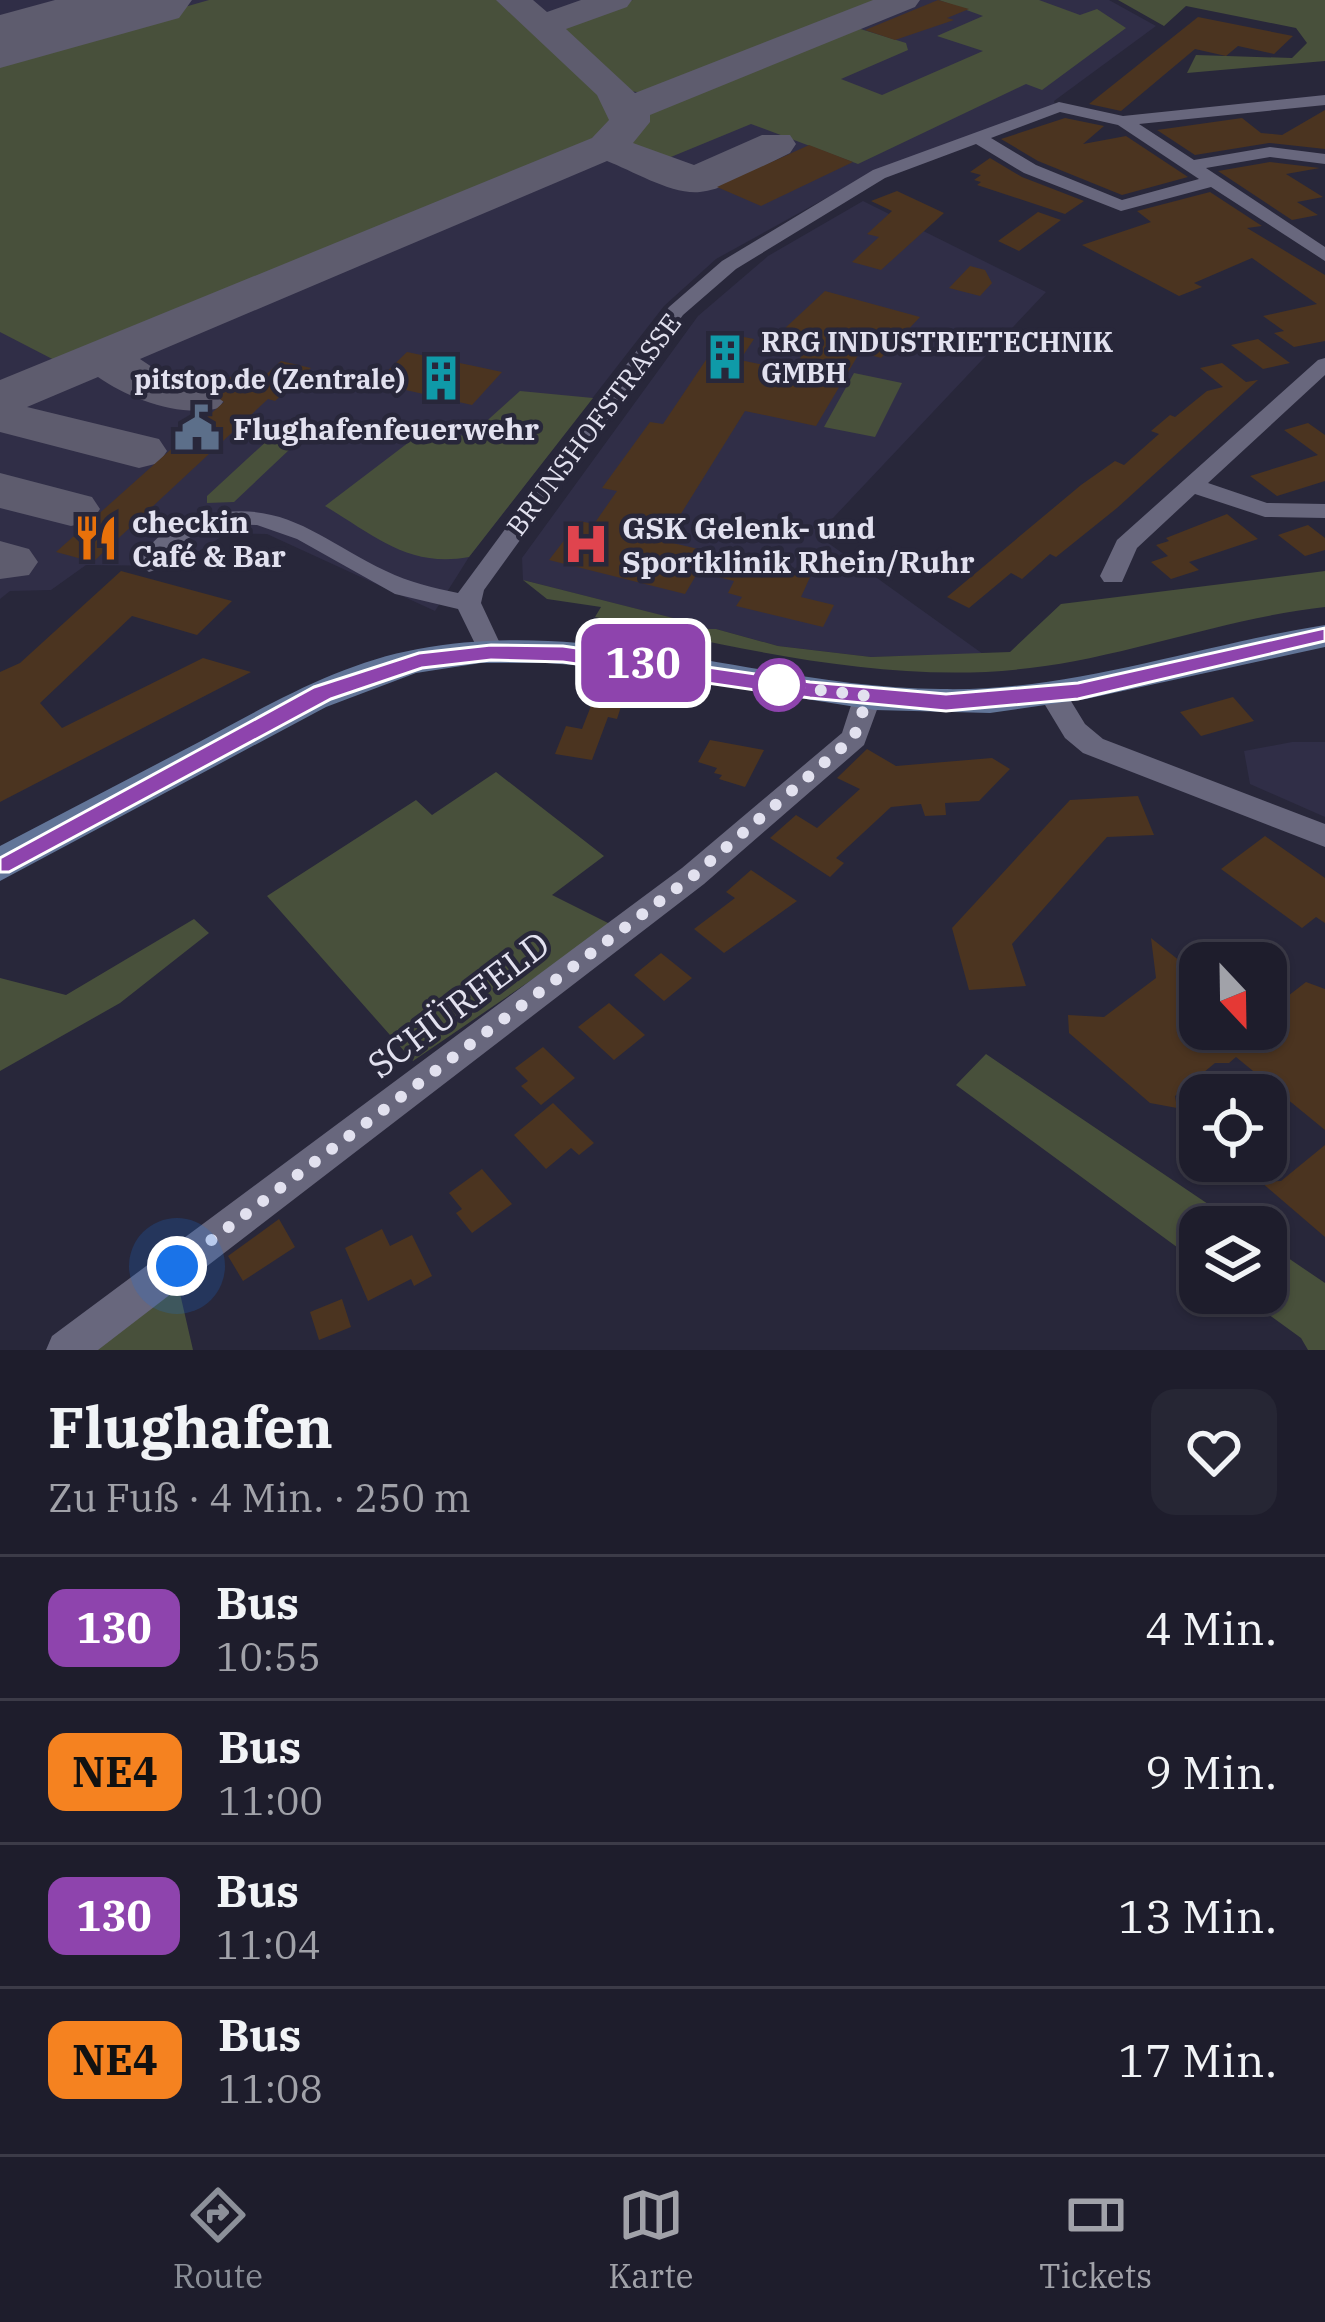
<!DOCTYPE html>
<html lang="de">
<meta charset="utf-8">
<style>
body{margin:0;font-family:"IBM Plex Serif",serif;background:#262634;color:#f1f3f6;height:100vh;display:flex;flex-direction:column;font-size:45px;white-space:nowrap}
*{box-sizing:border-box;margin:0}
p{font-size:39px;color:#a1a2a9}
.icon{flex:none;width:66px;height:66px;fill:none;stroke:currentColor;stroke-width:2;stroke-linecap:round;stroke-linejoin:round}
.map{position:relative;height:1350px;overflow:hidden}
.details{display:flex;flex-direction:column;background:#1e1d2c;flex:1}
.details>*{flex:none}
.badge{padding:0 24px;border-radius:18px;font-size:42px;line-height:78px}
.needle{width:78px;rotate:158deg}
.controls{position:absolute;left:1179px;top:942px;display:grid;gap:24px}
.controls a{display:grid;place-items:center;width:108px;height:108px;border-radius:24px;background:#1e1d2c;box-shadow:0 3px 9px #0004,0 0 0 3px #3c3b48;font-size:60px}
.you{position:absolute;width:60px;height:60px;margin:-30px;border:9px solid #fff;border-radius:50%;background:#1a73e8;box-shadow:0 0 0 18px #1a73e833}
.map>.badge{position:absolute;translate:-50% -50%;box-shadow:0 0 0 6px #fff}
.round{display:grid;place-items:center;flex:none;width:126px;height:126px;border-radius:24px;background:#262634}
.summary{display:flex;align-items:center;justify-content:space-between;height:204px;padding:0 48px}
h1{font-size:57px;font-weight:700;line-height:90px}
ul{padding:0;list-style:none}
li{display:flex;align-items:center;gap:36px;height:144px;padding:0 48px;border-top:3px solid #3c3b48}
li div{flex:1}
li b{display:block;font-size:45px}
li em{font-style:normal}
li .badge{min-width:132px;font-weight:700;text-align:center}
.dock{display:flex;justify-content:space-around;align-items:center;height:168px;border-top:3px solid #3c3b48;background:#1e1d2c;font-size:33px;color:#a1a2a9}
.dock a{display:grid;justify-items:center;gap:6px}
.dock .active{color:#8c9099}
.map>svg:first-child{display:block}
</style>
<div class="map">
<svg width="1325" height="1350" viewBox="0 0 1325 1350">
<rect width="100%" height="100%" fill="#28273a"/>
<path fill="#302e47" d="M0,0H1109L1156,26L1054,101L1055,105L875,171L716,259L664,306L469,557L435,611L267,534L227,533L176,566L86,565L51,590L10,591L0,599Z
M863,201L1046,292L817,535L983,654L871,657L778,646L716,629H688L676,619L523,580L522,558L698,316L768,256Z
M1292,742H1325V817L1250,784L1244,751Z"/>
<path fill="#48503b" d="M209,0H499L595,88L613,123L598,140L565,159L62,364L0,332V60Z
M633,0H881L643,93L630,91L562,31L570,21Z
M939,0H1039L1080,15L1097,9L1126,28L1042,90L1026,84L858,164L751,124L666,159L631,145L629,140L651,109L854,27L906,43L908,50L841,79L882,95L983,51L937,36L983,16Z
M1118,0H1325V61L1187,73L1196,55L1292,58L1307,43L1296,28L1186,6L1164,26Z
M854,373L902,383L875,437L824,427Z
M520,391L593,398L469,557C409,568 375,536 325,506L421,433L470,436Z
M295,425L307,433L234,502L207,503V496L283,426Z
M1325,571V607C1225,618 1129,656 1030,668C889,686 732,647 595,617L601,607L547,599L523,580L677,619L688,629H716L778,646L871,657L1010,652L1061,604Z
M496,772L604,856L552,895L612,925L413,1061L267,896L416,800L432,815Z
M194,919L209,933L120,1003L0,1071V978L66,995Z
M986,1054L1242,1227H1200V1264L956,1085Z
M1266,1243L1325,1283V1350H1308L1301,1338L1239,1293H1266Z
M176,1276L193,1350H77Z"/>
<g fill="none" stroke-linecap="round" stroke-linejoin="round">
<path fill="#5e5c6e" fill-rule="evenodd" d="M496,0H533L547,12L581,0H632L627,7L566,29L635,93L873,0H920L915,7L650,115V122L633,143L694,165L762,135H790L796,144L790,153C764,165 729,189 700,192C672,195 633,171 607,161L140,359L158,371L219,386L226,397L219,408C181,418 129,399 98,377L27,407L159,439L167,451L159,463L139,468L0,432V380L592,138L609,120L597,95Z
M0,473L92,497L100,509L92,521L71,526L0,508Z
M0,541L29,549L38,562L29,575L0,579Z"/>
<path fill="#5e5c6e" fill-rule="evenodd" d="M55,0H192L179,18L0,68V15Z"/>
</g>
<path fill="#4b3420" d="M938,0L969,9L947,18L954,20L895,40L865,30Z
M1198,17L1293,36L1274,54L1238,46L1226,56L1195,49L1121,111L1089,104Z
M1325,110V149L1269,143L1195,155L1157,130L1242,118L1261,133L1282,135Z
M1065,118L1104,126L1083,144L1126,136L1188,177L1122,195L1038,161L1001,139Z
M809,145L853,162L761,206L717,187Z
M990,158L1022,177L1084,201L1065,214L977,185L981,182L974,180L981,175L970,172Z
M1270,162L1320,168L1286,174L1323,197L1297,202L1318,215L1292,220L1218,171Z
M897,191L944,213L881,270L852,262L879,237L867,234L892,211L871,201Z
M1210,192L1262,226L1247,228L1325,275V341L1294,347L1274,333L1284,331L1263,316L1317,304L1252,258L1194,283L1202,287L1179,296L1082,245L1151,222L1137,211Z
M1038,212L1061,220L1019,251L998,241Z
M970,266L985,270L992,283L980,296L949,288Z
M825,291L920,317L881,358L860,352L816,426L745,411L664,541L811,575L801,597L834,605L823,627L736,606L742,597L728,593L734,581L698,572L685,594L549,560L579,521L594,524L617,491L602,488L650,422L663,424L724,333L754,339L740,360L794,371L810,338L783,330Z
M1258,339L1290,363L1263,369L1231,345Z
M407,352L474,366L502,372L472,405L375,383Z
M281,361L311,368L275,401L268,399L93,562L56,552L224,402L197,383L222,376L259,381Z
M1222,363L1246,382L1258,380L1117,508L1056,557L1050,554L1022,579L1011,573L969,608L947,597L1081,485L1115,461L1124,465L1159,434L1151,431L1170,415L1175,417L1207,391L1223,387L1200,368Z
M1308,423L1325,435V481L1277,496L1250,476L1318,455L1284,430Z
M1227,514L1258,539L1189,562L1199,570L1171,579L1151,562L1168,556L1156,545L1169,541L1166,538Z
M1308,525L1325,538V550L1305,556L1278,535Z
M121,571L232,601L197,635L132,616L40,703L62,728L203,658L251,672L0,802V672L20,663Z
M596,693L624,697L617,719L608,717L592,760L555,754L566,726L582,729Z
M1233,697L1254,721L1201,736L1180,712Z
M710,740L764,750L745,787L719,779L722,775L714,773L717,768L698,762Z
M867,749L896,766L992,758L1010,769L979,801L945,803L946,815L925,816L921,804L891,807L836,858L844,863L830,877L770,838L796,815L817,828L860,789L837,778Z
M1138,796L1154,835L1107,837L1012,944L1026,986L969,990L952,928L1070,800Z
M1265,836L1325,878V923L1316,917L1302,928L1221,869Z
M751,870L797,901L724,953L694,929L735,898L726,892Z
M1151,938L1200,977V1029H1266V1013L1306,982L1325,989V1130L1236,1057L1229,1063H1215L1175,1096L1177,1108L1150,1103L1069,1033L1068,1015L1104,1017L1156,978Z
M661,953L692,978L664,1001L634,975Z
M609,1003L645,1035L614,1060L578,1027Z
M543,1047L575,1078L541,1105L521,1086L528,1081L515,1068Z
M553,1103L594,1143L579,1155L571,1148L546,1169L514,1135Z
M1325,1145V1237L1261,1182L1281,1181Z
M482,1169L512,1204L472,1233L456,1213L462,1209L449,1193Z
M279,1219L295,1247L243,1281L228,1256Z
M382,1229L390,1246L412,1235L432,1276L414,1286L411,1279L368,1301L345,1248Z
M342,1299L351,1327L319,1340L310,1312Z"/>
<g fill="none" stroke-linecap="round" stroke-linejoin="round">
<path fill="#68677d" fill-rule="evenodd" d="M1325,95V105L1139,124L1194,160L1270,147L1325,154V164L1270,157L1206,168L1325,247V261L1211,187L1121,211L1024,173L976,144L885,178L736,269L683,315L484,590L481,603L504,652L500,658H482L458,609L395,594L297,539L257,525L229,524L198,532L172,549L158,569L149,572L137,564C153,537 172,523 203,516C283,497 319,539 386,571C409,582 433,588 458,593L669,307L722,261L873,170L1059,102L1123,116ZM1060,112L1118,125L1199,179L1122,200L1036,165L991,138Z
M1325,358V375L1208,483L1267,503L1325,504V518L1265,517L1195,494L1137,548L1122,582H1104L1100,576L1117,540L1318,360Z
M1053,686L1063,688L1085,724L1103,739L1325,824V847L1083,753L1065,738L1039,695Z
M868,687L882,696L864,745L704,884L98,1350H46L52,1336L682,868L842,733L854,696Z"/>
<path fill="#627598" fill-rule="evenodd" d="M1325,625V647L1086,699L990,713L875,710L612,668L547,663H481L416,673L326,707L0,881V846C67,811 134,776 201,741C270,704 340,663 418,649C595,616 765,687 941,689C1071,692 1197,645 1325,625Z"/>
</g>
<path fill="#8e44ad" stroke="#fff" stroke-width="3" d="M1325,628V641L1078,699L946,711L810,698L563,662L491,660L422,668L331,699L9,872H0V858L314,687L419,653L491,645L563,646L810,682L946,694L1078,683Z"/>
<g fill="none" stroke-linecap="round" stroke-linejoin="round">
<path stroke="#e2e1ef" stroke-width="12" stroke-dasharray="0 21.6" d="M177,1266L693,876L854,737L868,696L779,685"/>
</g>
<defs>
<g id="building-bare" transform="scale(3.6)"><path d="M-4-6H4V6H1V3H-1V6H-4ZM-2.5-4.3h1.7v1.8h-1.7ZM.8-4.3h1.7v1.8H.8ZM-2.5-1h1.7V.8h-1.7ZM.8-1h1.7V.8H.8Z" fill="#0f9aa8" stroke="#28273a" stroke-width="2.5" paint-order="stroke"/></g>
<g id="civic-bare" transform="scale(3.6)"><path d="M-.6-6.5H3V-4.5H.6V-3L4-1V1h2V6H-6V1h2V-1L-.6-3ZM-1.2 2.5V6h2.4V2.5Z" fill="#5c6f8a" stroke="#28273a" stroke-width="2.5" paint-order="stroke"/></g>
<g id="restaurant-bare" transform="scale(3.6)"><path d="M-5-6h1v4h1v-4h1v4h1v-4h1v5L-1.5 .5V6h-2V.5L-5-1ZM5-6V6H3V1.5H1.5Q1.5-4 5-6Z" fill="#e8710a" stroke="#28273a" stroke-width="2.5" paint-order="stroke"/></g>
<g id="hospital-bare" transform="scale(3.6)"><path d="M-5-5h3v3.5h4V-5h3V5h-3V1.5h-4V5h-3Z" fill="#e0444e" stroke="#28273a" stroke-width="2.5" paint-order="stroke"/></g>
</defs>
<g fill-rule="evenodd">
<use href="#building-bare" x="725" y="357"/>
<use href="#building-bare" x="441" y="378"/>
<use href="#civic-bare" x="197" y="428"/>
<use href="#restaurant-bare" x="96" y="538"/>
<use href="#hospital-bare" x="586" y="544"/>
</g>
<circle fill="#fff" stroke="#8e44ad" stroke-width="6" cx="779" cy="685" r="24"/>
<g text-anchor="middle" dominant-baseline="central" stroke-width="9" stroke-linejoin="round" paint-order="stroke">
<g font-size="27" font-weight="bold" fill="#e2e1ef" stroke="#28273a" text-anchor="start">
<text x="761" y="341">RRG INDUSTRIETECHNIK<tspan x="761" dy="31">GMBH</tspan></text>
<text x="405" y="378" text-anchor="end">pitstop.de (Zentrale)</text>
</g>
<g font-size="27" fill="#e2e1ef" stroke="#28273a">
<text transform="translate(593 424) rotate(-53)">BRUNSHOFSTRASSE</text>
</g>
<g font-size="30" font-weight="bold" fill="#e2e1ef" stroke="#28273a" text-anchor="start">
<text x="233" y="428">Flughafenfeuerwehr</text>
<text x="132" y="521">checkin<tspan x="132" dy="34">Café &amp; Bar</tspan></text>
<text x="622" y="527">GSK Gelenk- und<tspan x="622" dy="34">Sportklinik Rhein/Ruhr</tspan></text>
</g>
<g font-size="36" fill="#e2e1ef" stroke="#28273a">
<text transform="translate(458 1004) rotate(-37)">SCHÜRFELD</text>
</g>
</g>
</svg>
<div class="controls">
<a><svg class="needle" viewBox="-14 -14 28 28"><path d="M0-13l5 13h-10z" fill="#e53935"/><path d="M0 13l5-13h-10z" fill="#a1a2a9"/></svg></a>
<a><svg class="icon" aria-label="locate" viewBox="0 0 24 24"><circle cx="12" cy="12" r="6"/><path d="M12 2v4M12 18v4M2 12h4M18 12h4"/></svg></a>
<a><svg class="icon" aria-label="layers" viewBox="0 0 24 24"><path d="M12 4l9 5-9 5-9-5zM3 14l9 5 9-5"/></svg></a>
</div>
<div class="you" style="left:177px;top:1266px"></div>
<b class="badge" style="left:643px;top:663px;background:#8e44ad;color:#fff">130</b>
</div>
<section class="details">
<div class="summary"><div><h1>Flughafen</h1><p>Zu Fuß · 4 Min. · 250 m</p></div><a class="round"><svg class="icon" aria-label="heart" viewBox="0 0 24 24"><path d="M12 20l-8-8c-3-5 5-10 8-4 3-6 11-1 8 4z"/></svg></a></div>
<ul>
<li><span class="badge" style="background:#8e44ad;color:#fff">130</span><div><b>Bus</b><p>10:55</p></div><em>4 Min.</em></li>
<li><span class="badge" style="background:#f58220;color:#111">NE4</span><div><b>Bus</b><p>11:00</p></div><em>9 Min.</em></li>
<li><span class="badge" style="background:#8e44ad;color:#fff">130</span><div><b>Bus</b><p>11:04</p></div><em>13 Min.</em></li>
<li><span class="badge" style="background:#f58220;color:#111">NE4</span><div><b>Bus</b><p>11:08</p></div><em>17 Min.</em></li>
</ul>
</section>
<nav class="dock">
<a class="active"><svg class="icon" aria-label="directions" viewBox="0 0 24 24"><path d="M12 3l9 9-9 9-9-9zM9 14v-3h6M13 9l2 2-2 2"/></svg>Route</a>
<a><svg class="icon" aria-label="map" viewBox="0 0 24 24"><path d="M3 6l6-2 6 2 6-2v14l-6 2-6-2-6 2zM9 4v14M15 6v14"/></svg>Karte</a>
<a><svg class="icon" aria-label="tickets" viewBox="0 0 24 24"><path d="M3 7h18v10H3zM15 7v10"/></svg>Tickets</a>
</nav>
